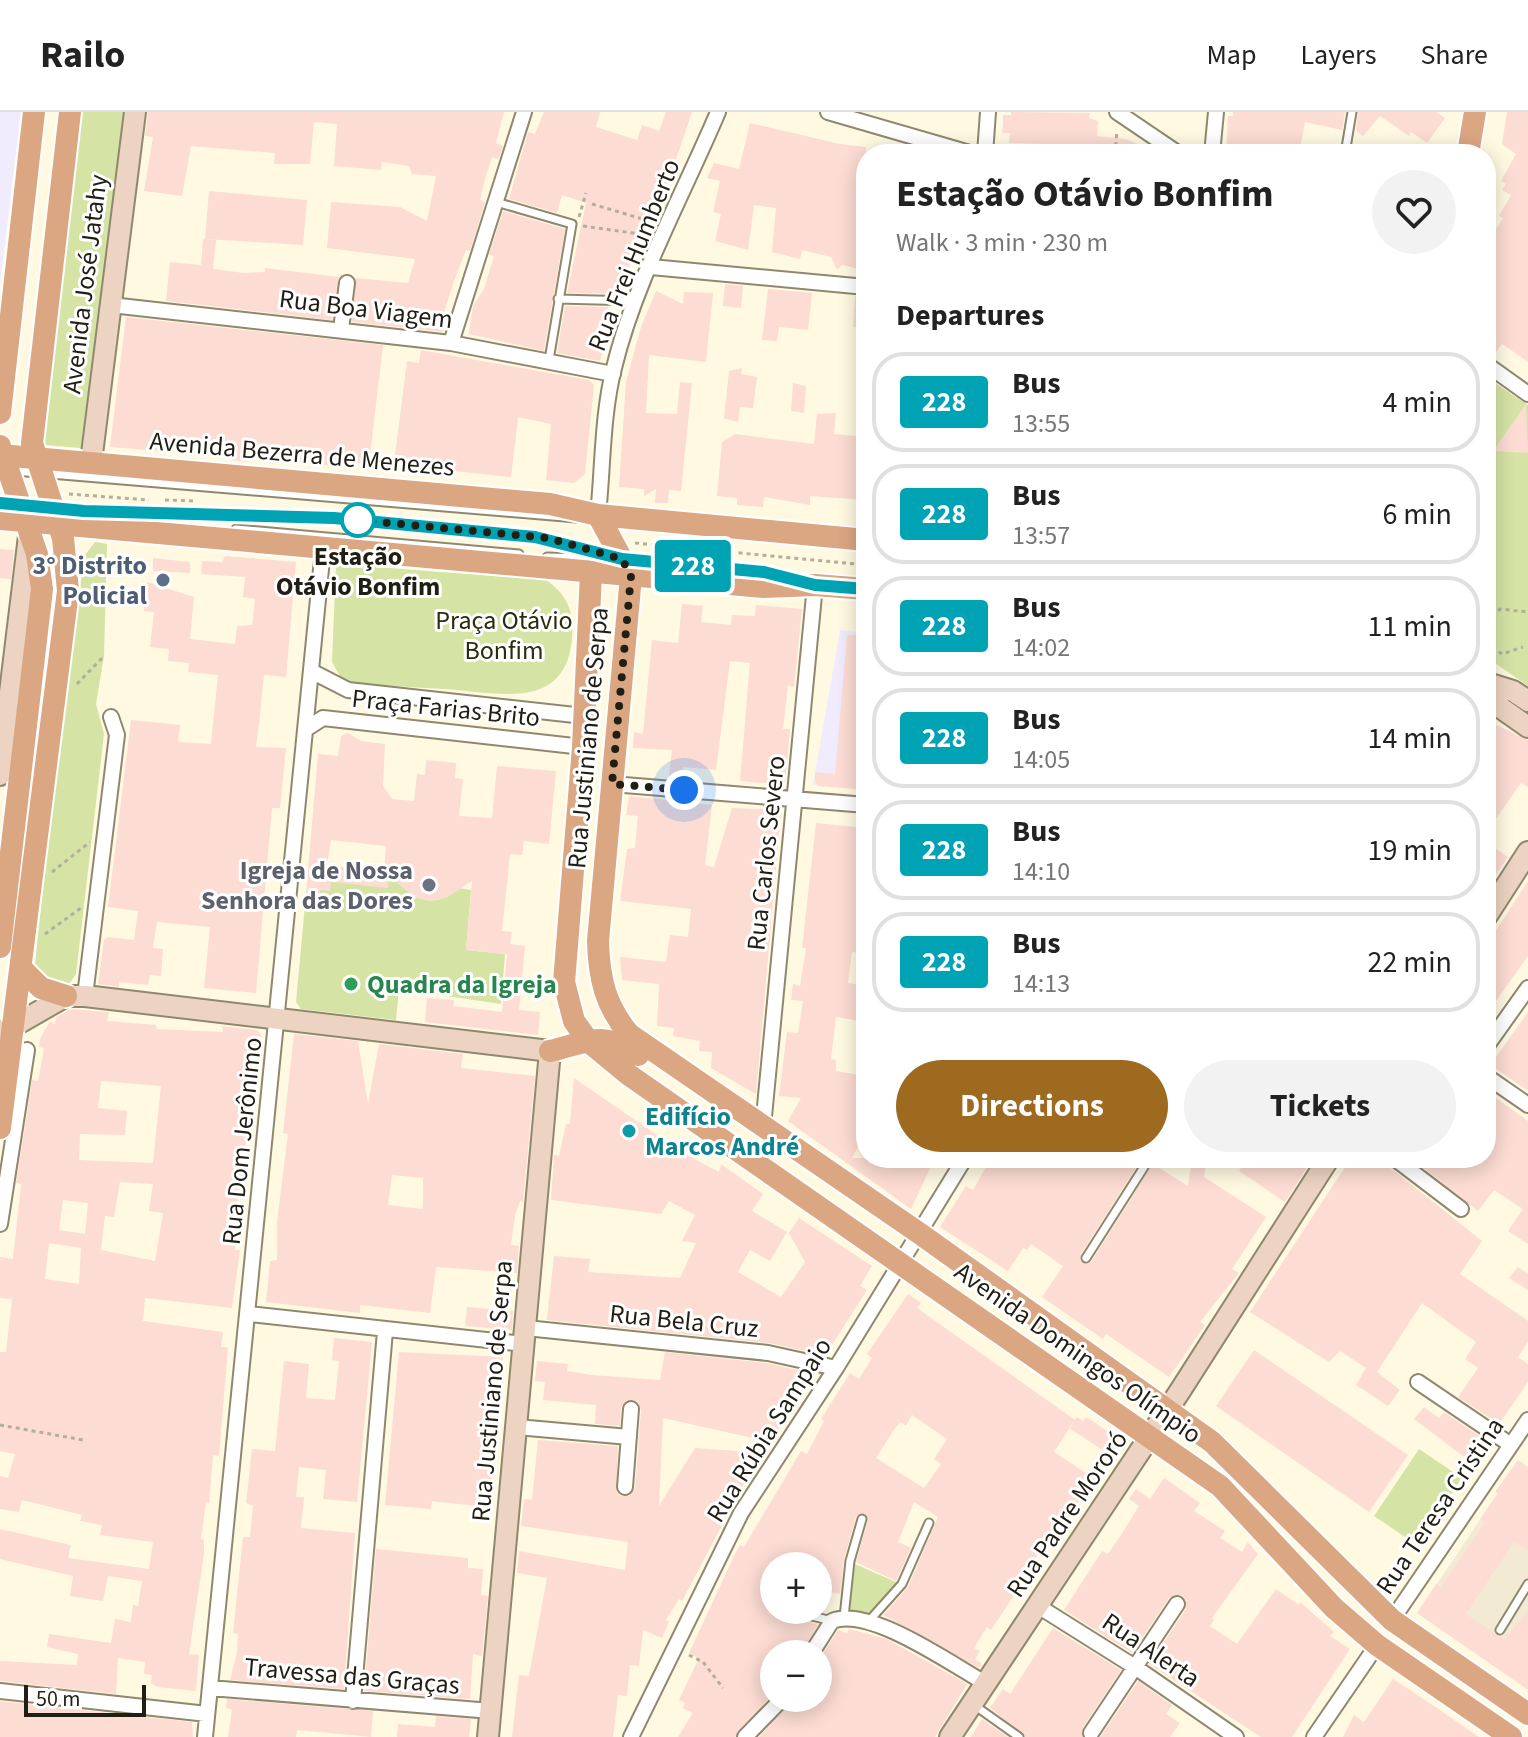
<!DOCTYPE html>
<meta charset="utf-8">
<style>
body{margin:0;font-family:"Source Sans 3",sans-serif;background:#f2f2f2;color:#222;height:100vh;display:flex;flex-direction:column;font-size:30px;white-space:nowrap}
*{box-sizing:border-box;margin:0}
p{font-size:26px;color:#767676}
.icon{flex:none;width:44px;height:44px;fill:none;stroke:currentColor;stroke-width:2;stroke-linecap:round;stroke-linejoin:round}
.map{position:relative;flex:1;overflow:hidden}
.panel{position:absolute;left:856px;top:32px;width:640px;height:1024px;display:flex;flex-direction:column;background:#fff;border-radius:32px;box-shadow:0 4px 20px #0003}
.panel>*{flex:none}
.badge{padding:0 16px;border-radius:6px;font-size:28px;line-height:52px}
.tools{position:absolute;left:760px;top:1440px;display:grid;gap:16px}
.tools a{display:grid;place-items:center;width:72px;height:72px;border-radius:50%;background:#fff;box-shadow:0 4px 20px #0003;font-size:40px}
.scale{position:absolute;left:24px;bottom:20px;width:122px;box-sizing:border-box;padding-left:8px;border:4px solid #211e14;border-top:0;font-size:22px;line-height:28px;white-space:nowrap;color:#211e14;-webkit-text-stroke:6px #fff;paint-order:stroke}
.you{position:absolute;width:40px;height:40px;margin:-20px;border:6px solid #fff;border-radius:50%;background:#1a73e8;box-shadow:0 0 0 12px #1a73e833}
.map>.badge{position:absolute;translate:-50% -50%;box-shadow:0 0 0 4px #fff}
h2{padding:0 40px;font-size:30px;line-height:72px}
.round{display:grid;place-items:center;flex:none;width:84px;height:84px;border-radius:42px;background:#f2f2f2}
.overview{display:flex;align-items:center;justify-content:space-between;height:136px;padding:0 40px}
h1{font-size:38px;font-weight:700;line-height:60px}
.cta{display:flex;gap:16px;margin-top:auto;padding:16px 40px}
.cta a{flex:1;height:92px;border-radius:48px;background:#9d6a20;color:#fff;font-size:32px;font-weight:700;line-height:92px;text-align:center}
.cta a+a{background:#f2f2f2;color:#222}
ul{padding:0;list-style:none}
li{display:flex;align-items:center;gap:24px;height:100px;margin:0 16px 12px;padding:0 24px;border:4px solid #e0e0e0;border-radius:32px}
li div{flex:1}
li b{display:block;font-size:30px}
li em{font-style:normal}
li .badge{min-width:88px;font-weight:700;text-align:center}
header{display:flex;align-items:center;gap:48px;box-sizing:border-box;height:112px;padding:0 40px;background:#fff;border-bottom:2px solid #e0e0e0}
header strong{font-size:38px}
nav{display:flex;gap:44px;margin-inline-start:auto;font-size:28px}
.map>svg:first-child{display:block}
</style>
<header>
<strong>Railo</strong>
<nav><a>Map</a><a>Layers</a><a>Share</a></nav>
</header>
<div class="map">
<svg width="1528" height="1625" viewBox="0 0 1528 1625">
<rect width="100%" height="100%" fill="#fff9e2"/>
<path fill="#f0ecfd" d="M0,0H21L0,171Z
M840,518L866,521V676L813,673Z"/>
<path fill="#f3ead4" d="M1498,1381L1528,1402V1577L1418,1500Z"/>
<path fill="#d5e3a5" d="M80,0H124L81,336L44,333L43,315Z
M1486,265L1528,293V574L1486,545Z
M95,430L107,432L104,544L96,592L104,622L76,862L69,872L40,869L34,862L63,586L85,443Z
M336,452L546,468C568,483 574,500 572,526C566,601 496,580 444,577C415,575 386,574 357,572L341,566L332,550Z
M398,765C412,792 437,796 459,776L471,778L466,838L505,842L501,892L399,877L396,908L301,897L296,890L305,793L319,794L320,778L331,770Z
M1419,1337L1462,1366L1417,1433L1374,1404Z
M855,1452L898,1471L868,1506L849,1499Z"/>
<path fill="#fcdcd3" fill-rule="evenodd" d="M148,0H504L496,31L503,34L499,47L492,45L484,70L480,88L485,90L470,139L466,138L454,169L444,200L448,201L443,220L352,210L355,166L408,171L415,147L327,136L331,90L400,95L427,109L436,64L412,62L409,54L382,50L381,58L334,54L337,12L314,10L310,52H274L275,41L191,34L182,84L144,79L153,25L145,24Z
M544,0H600L596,15L637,28L642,13L659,19L666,0H692L668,71L651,101L641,137L638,135L621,172V182L567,181L586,91L562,83L557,101L509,87L528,20L535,22Z
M1011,0L1090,1L1089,6L1098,9L1097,24L1126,27L1161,42H1042L1044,32L1009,31L1010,21H1002L1003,12V3H1011Z
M1233,0H1345L1342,18L1305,10L1299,42H1226L1228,4H1233Z
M1358,0H1436L1445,6L1427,31L1411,20L1409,24L1380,4L1363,24L1356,18Z
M1507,0H1528V250L1502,232L1496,240L1486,234V133L1503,106L1499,104L1511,83L1502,78L1506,72L1501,69L1516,42L1502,32Z
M750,11L840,32L866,35V150L861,149L859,157L842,153L837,158L831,145L802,138L800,147L772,140L776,96L754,93L748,138L715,129L721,102L713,100L720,69L707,66L714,51L739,57Z
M209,79L307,88L303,133L205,127Z
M503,99L565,117L544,239L469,222L473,194L484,177L494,144L489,143Z
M203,127L216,128L213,157L244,161L265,160V156L339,165L332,208L166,189L170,150L201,153Z
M725,172L743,174L741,196L723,194Z
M768,177L812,181L808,218L779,215L777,229L762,228Z
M656,179L683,192L684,180L713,181L706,250L649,243L646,301L677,302L680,270L692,271L681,379L669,378L668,391H655L656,377L644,384V377L619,375L626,270L641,215Z
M855,184L866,185V217L853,215Z
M565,194L608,195L609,208L600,249L557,241Z
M126,205L383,233L369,352L346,350V355L248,346V350L232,348L233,332L190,328L189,341L110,335Z
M421,238L589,268L594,273L585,362L574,371L546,368L551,312L518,305L511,365L406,354V360L393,359L407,249L419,251Z
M742,256L741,262L757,265L753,296L740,295L738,310L724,306L729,259Z
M793,271L806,274L804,301L791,299Z
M1526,292L1528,341L1493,339Z
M836,301L834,322L866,325V388L810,384V393L764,385L763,395L737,393V386L717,384L722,330L735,322L814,332L817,302Z
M0,437L14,438L11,467L0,466Z
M225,444L296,450L286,565L264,563L259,611L256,635L286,636L280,696H272L256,881L204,876L210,815L157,810L153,836L163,837L161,864L150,863L148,873L119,870V875L98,872L104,828L108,825L134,828L138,799L108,795L131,608L180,613L178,630L211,632L218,563L188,560L189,551L168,549L169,537L150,535L154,500L144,499L147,470L194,485L190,527L235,532L237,514L252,513L255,487L243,485L245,465L201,462L202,449L222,450Z
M153,446L190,450V461L153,459Z
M682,492L703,494L701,510L731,513L732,503L755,504L756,493L802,497L794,575L788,573L783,617H790L785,673L740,669L750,551L730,549L716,658L683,655V666L669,665L672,638L633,636L634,620L643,622L652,528L678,531Z
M847,523L866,524V666L857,665L856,677L818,674L815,670V660L835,662Z
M1486,608L1528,628V675L1521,671L1486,721Z
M348,621L361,629L385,632L383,674L392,687L414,689L417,662L425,663L426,648L456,651L455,666L463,667L459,704L492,706L497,654L556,659L549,732L524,729L522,743L510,742L502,819L512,820L510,832L525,834L519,898L540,900L538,923L425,910L427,886L454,888L453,894L502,900L507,842L466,838L472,769L448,785L430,789L414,785L389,764L388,776L331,770L330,779L320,778L319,794L305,793L318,642L338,644L341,624ZM331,728L386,734L384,760L327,753Z
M629,684L712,693L705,753L714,755L732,696L781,698L756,982L711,956L712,940L699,939L700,929L673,924L674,916L657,914L659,872L622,868L620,845L666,850L670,823L688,825L691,797L620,789L627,737L635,736L638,704L626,703Z
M816,711L866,716V842L852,840L848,871L866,874V910L836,905L831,947L836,948V959L866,964V1021L852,1046H935L911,1097L788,1009L801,986L779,984L787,920L798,921L803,889L791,888L793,872L800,874L806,836H802Z
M1486,730L1508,745L1486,778Z
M1528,769V844L1486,903V834Z
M71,897L109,900L107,909L156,913L157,917L223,920L222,914L257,918L261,923L250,1003L252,1018L247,1016L244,1067L240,1066L238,1085L235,1138H240L232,1196L145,1186L143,1209L223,1220L221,1235H228L219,1344L213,1343L209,1391L206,1390L201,1427L204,1428V1442L189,1542L199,1543L196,1579L158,1575L151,1571L152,1563L144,1562L145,1550L118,1546L116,1582L0,1569V1549L77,1553L78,1542L47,1535L49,1522L111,1531L115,1507L131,1510L133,1493L138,1494L142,1469L108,1464L103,1489L70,1484L73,1464L0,1447V1417L71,1433L68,1446L149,1457L153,1430L100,1423L102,1413L80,1409L82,1403L35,1391L22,1388L19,1400L0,1397V1364L8,1366L15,1342L0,1339V1240H6L12,1187L0,1186V1145L13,1147L21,1072L16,1071L32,968L38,969L44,936L39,935L40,927L50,909L55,912L56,905ZM101,969L161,974L153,1051L79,1048L80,1022L125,1023L127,999L98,996ZM120,1070L153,1072L149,1099L163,1101L155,1149L101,1138L105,1104L114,1105ZM63,1088L88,1091L85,1122L59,1118ZM49,1131L81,1136L79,1172L45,1167Z
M1528,900V979L1495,956L1494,948Z
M294,922L358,929L368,992L379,932L463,942L461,956L535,964L523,1090L520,1089L515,1103L511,1133L519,1134L517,1161L436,1155L430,1201L360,1193V1201L266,1190L270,1149L277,1148V1110L288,1022L283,1021ZM392,1063L423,1066V1097L388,1093Z
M574,966L683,1041L719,1060L721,1052L763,1082L752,1099L787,1120L770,1149L750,1138L738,1160L781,1185L805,1150L789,1121L799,1106L872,1154L860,1174L867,1178L830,1236L824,1233L819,1242L769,1231L547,1208L554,1144L590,1147L588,1160L680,1166L696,1131L682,1129L695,1103L669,1089L661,1102L551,1088L554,1043L559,1044L566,1012H570Z
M1486,979L1528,1009V1132L1508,1119L1523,1097L1494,1078L1478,1099L1411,1046H1486Z
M991,1046H1128L1136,1056L1081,1142L1080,1148L1085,1152L1091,1150L1149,1058L1145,1047L1188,1074L1192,1046H1207L1204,1065L1266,1105L1232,1157L1239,1161L1200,1210L1205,1213L1169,1265L1106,1222L1103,1227L1042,1185L1063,1154L1031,1132L1027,1138L1023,1136L1008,1159L940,1115L966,1074L973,1078Z
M1247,1046H1301L1310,1051L1285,1090L1239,1059Z
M1351,1046H1384L1388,1054L1482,1129L1460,1162L1528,1209V1230L1518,1245L1528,1252V1270L1499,1312L1458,1285L1478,1256L1465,1247L1476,1230L1422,1191L1377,1260L1400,1278L1388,1294L1356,1273L1366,1256L1340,1239L1329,1250L1250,1200Z
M1518,1155L1528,1162V1178L1509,1166Z
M908,1182L921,1191L917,1196L1075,1308L1054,1340L1095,1367L1066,1408L1062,1405L1024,1464L1028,1467L1017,1484L1015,1482L991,1518L987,1515L974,1536L980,1539L975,1547L982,1552L979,1556L883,1503L908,1475L938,1405L914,1390L898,1430L911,1436L896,1469L856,1450L868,1408L861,1401L856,1405L844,1447L840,1482L818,1478V1454H774V1498L818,1513L801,1542H774V1581L735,1625H678L693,1601L683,1596L685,1591L679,1588L699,1546L689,1541L736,1440L740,1433L744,1435L801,1339L807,1342L824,1309L821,1307L850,1261L859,1267L872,1246L867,1242ZM912,1303L947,1327L934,1347L941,1352L924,1376L876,1346L895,1316L901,1310L906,1314Z
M467,1195L513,1199L512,1218L465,1214Z
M334,1226L372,1230L357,1390L323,1387L326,1358L299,1355L296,1385H304L301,1416L355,1421L344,1577L230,1568L237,1540L238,1522L233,1521L243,1425H250L253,1394L246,1391L252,1337L275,1339L284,1249L309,1252L306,1286L335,1288L339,1249L332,1248Z
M1254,1238L1408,1343L1369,1400L1216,1294Z
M399,1240L503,1245L495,1350L486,1395L432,1389L431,1397L385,1393Z
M665,1240L766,1251L811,1261L771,1330L663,1306L659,1394L695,1336L750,1340L739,1359L749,1362L682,1489L679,1487L666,1508L669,1510L662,1526L643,1518L639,1554L630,1553L627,1584L618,1583L613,1625H512L519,1563L529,1564L547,1466L517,1461L519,1439L625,1458L628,1430L521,1414L524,1387L532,1388L538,1328L618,1334L616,1379L620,1384H629L635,1376L641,1298L637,1289L627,1288L621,1295L620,1314L595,1312L596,1293L543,1288L545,1270L535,1269L537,1249L568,1252L567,1259L592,1263L660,1268Z
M1424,1295L1439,1306L1444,1300L1487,1329L1489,1333L1476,1354L1414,1307Z
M1077,1305L1083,1309L1086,1305L1115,1324L1118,1328L1109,1342L1069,1316Z
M1518,1348L1528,1355V1439L1514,1430L1466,1502L1504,1528L1528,1499V1578L1417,1501L1436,1472L1441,1475L1485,1410L1480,1407L1498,1381L1495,1380Z
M1164,1366L1200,1391L1194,1399L1225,1419L1220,1426L1242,1440L1248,1430L1258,1442L1212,1506L1214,1508L1210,1514L1237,1532L1276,1477L1299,1493L1300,1490L1334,1520L1330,1524L1350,1537L1292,1625H1261L1149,1552L1186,1497V1488L1182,1483L1169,1486L1132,1541L1064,1498L1102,1439L1108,1442L1123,1420L1139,1394L1129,1387L1136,1377L1150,1387Z
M376,1437L468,1446V1456L483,1457L481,1483L488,1484L482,1544L473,1542L470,1587L364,1579Z
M1053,1516L1121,1558L1083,1615L1082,1625H1025L990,1596L1003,1577L1010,1582Z
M849,1517L887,1527L967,1572L935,1625H759L793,1586H818V1549L838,1518L847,1521Z
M1393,1567L1431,1592L1479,1625H1343L1354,1603L1364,1610Z
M1138,1569L1172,1593L1166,1602L1180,1611L1170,1625H1100Z
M227,1587L373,1599L371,1625L297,1618L296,1625H228L232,1597L226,1596Z
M0,1589L192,1610L193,1625H0Z
M436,1604L471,1607L469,1625H397L398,1612L435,1615Z
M982,1607L1008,1625H971Z"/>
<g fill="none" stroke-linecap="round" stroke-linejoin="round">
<g stroke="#8f886f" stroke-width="11">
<path id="lane" d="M1345,42L1352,0
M496,90L572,112L549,248
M558,187L635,189
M14,359L576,406
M0,391L84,399L334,406L548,426L612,444
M84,399L128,408
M236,417L519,442
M547,445L622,447L764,460L786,465
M1086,1146L1144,1055L1134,1046
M788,1498L832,1509
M844,1505L850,1449L862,1407
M868,1510L902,1472L929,1411
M1500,1518L1528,1472
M974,1593L1019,1625"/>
</g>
<g stroke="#8f886f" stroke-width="18">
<path id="street" d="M828,0L973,42
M1117,0L1179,42
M985,42L988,0
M1212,42L1216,0
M651,155L866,175
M111,193L451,231L613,262
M341,217L347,171
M451,231L524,0
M1486,252L1528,282
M598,403C603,356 602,303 614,256C635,169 683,83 718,0
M311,559L348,578L584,604
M306,617L323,606L583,635
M612,672L866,693
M85,884L117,623L111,605
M1486,935L1528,876
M1486,964L1528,993
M763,1015L815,473
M1394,1046L1461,1097
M0,1112L27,938
M249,1202L524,1232
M526,1216L768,1241L836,1256
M1418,1270L1511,1333
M517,1315L629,1325
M625,1375L631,1297
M1038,1494L1135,1555L1236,1625
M1392,1508L1528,1308
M811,1542L832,1509C870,1494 951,1552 985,1571
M210,1576L491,1599
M0,1579L207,1602
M353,1589L385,1219
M1091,1621L1177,1492
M205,1625L323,437
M631,1625L741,1401L836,1256L965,1046
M745,1625L783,1586
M1314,1625L1377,1533"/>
</g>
<g stroke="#8f886f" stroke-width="24">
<path id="secondary" d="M91,350L135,0
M1486,570L1501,596L1528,615
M1487,571L1513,579L1528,589
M0,663L29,424
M1486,805L1528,740
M0,922L66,884H85L550,939L488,1625
M950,1625L1180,1279L1329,1046"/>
</g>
<g stroke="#fff" stroke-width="26">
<path id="primary" d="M1468,42L1475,0
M0,301L34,0
M0,334L37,442L42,477L0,835
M0,343L550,392L598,403L866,428
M598,403L631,464L598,829C599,866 605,893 629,922L919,1121L1212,1330L1392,1508L1528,1602
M0,407L763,475L815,473L866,477
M591,461L583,635L564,870L574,909L589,930L629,963L1220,1374L1334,1496L1377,1533L1511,1625
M22,857L41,876L66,884
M550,939C588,930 604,918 638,943
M0,1016L68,479L63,426L32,331L70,0"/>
</g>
<path stroke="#b4af9c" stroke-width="3" stroke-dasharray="4 4" stroke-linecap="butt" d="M1115,42L1117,18
M592,92L653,110
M579,105L586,81
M583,114L647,123
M69,382L149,388
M165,388L197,389
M635,431L866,453
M1486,509L1500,497L1528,500
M1486,530L1502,542L1523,535
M77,572L104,544
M52,760L90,730
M45,822L81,796
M0,1313L83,1328
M689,1543L703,1550L723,1576"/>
<use href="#lane" stroke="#fff" stroke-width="7"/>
<use href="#street" stroke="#fff" stroke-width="14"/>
<use href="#secondary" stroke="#edd3c1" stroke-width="20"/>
<use href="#primary" stroke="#dba783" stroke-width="22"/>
</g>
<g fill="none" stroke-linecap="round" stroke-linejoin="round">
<g stroke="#fff" stroke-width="18">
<path id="line" d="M0,391L84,399L334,406L535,425L622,447L764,460L815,473L866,477"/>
</g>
<use href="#line" stroke="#00a3b4" stroke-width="12"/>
<path stroke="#211e14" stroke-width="8" stroke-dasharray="0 14.4" d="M358,408L548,426L622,447L631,464L612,672L684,678"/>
</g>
<circle fill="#fff" stroke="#00a3b4" stroke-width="4" cx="358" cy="408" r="16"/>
<circle fill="#5c6f8a" stroke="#fff" stroke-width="3" cx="163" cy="468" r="8"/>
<circle fill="#6b7280" stroke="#fff" stroke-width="3" cx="429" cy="773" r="8"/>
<circle fill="#2e9e5b" stroke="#fff" stroke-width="3" cx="351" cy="872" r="8"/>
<circle fill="#0f9aa8" stroke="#fff" stroke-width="3" cx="629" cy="1019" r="8"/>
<g text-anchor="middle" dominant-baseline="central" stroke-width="6" stroke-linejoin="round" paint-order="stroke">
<g font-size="26" fill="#211e14" stroke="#fff">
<text transform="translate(634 143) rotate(-68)">Rua Frei Humberto</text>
<text transform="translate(85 172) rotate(-83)">Avenida José Jatahy</text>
<text transform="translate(366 197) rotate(7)">Rua Boa Viagem</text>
<text transform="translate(302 342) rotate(5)">Avenida Bezerra de Menezes</text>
<text transform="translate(446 596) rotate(6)">Praça Farias Brito</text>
<text transform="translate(588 626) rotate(-85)">Rua Justiniano de Serpa</text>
<text transform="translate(766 741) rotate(-84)">Rua Carlos Severo</text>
<text transform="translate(242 1029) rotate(-84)">Rua Dom Jerônimo</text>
<text transform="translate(684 1209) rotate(6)">Rua Bela Cruz</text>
<text transform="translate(1078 1241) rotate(35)">Avenida Domingos Olímpio</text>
<text transform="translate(492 1279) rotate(-85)">Rua Justiniano de Serpa</text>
<text transform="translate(769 1318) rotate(-58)">Rua Rúbia Sampaio</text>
<text transform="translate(1440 1394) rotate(-56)">Rua Teresa Cristina</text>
<text transform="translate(1067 1402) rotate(-56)">Rua Padre Mororó</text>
<text transform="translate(1151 1538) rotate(34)">Rua Alerta</text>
<text transform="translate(352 1564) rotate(5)">Travessa das Graças</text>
</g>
<g font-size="26" font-weight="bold" fill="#211e14" stroke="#fff">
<text x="358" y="444">Estação<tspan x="358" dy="30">Otávio Bonfim</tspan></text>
</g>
<g font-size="26" font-weight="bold" fill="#4e5e75" stroke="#fff" text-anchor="end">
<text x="147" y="453">3° Distrito<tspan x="147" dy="30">Policial</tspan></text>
</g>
<g font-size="26" fill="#282e0b" stroke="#fff">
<text x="504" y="508">Praça Otávio<tspan x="504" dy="30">Bonfim</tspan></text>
</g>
<g font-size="26" font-weight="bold" fill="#5b616d" stroke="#fff" text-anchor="end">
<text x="413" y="758">Igreja de Nossa<tspan x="413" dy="30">Senhora das Dores</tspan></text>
</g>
<g font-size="26" font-weight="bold" fill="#27864d" stroke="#fff" text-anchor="start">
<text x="367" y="872">Quadra da Igreja</text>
</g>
<g font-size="26" font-weight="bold" fill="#0d838f" stroke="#fff" text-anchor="start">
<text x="645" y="1004">Edifício<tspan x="645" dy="30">Marcos André</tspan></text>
</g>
</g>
</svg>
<div class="tools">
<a>+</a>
<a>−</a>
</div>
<div class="scale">50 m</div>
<div class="you" style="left:684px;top:678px"></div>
<b class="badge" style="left:693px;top:454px;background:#00a3b4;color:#fff">228</b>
<section class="panel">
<div class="overview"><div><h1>Estação Otávio Bonfim</h1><p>Walk · 3 min · 230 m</p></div><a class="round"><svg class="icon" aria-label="heart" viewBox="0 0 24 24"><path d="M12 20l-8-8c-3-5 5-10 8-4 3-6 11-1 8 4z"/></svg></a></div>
<h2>Departures</h2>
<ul>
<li><span class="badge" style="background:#00a3b4;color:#fff">228</span><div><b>Bus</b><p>13:55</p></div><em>4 min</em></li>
<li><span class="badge" style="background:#00a3b4;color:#fff">228</span><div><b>Bus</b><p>13:57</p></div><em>6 min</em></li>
<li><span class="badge" style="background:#00a3b4;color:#fff">228</span><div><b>Bus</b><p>14:02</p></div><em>11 min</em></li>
<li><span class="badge" style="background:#00a3b4;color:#fff">228</span><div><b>Bus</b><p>14:05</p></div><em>14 min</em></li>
<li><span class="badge" style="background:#00a3b4;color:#fff">228</span><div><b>Bus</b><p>14:10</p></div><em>19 min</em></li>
<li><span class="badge" style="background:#00a3b4;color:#fff">228</span><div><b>Bus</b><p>14:13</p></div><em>22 min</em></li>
</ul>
<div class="cta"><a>Directions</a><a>Tickets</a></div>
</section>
</div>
